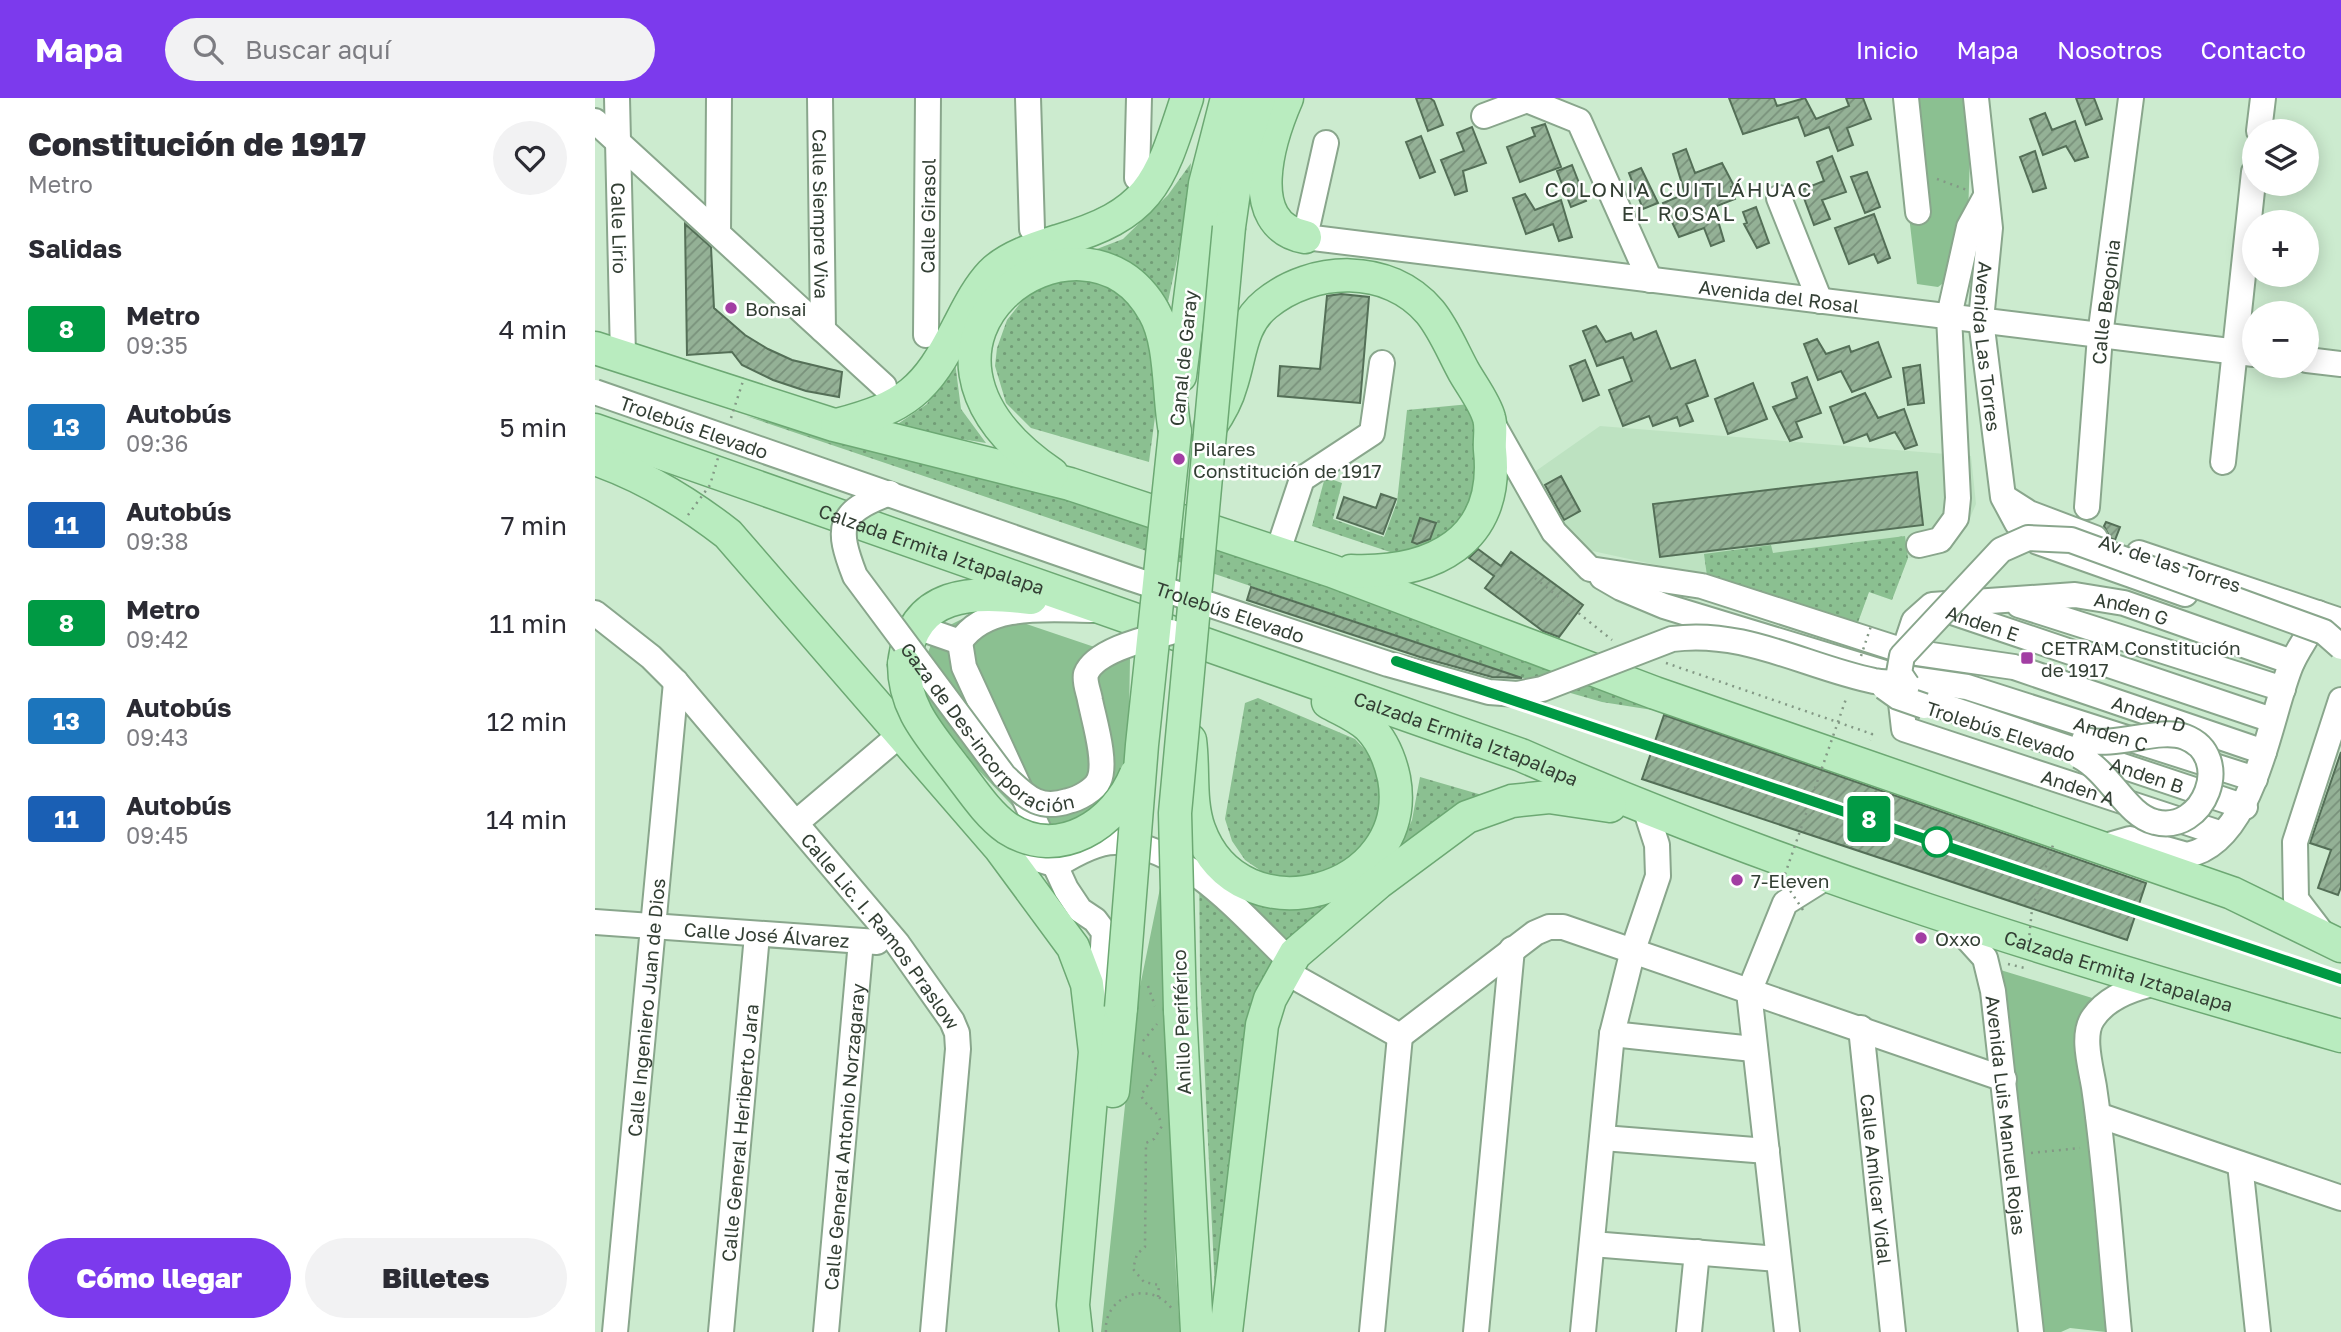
<!DOCTYPE html>
<html lang="es">
<meta charset="utf-8">
<style>
body{margin:0;font-family:"Golos Text",sans-serif;background:#f2f2f3;color:#2b2b33;height:100vh;display:flex;flex-direction:column;font-size:26px;white-space:nowrap}
*{box-sizing:border-box;margin:0}
p{font-size:23px;color:#7c7c81}
.icon{flex:none;width:38px;height:38px;fill:none;stroke:currentColor;stroke-width:2;stroke-linecap:round;stroke-linejoin:round}
.map{position:relative;flex:1;overflow:hidden}
.sheet{display:flex;flex-direction:column;background:#fff;width:595px}
.sheet>*{flex:none}
.badge{padding:0 14px;border-radius:5px;font-size:24px;line-height:46px}
.buttons{position:absolute;left:1647px;top:21px;display:grid;gap:14px}
.buttons a{display:grid;place-items:center;width:77px;height:77px;border-radius:50%;background:#fff;box-shadow:0 4px 18px #0003;font-size:35px}
.map>.badge{position:absolute;translate:-50% -50%;box-shadow:0 0 0 4px #fff}
h2{padding:0 28px;font-size:26px;line-height:63px}
.round{display:grid;place-items:center;flex:none;width:74px;height:74px;border-radius:37px;background:#f2f2f3}
.headline{display:flex;align-items:center;justify-content:space-between;height:119px;padding:0 28px}
h1{font-size:33px;font-weight:800;line-height:52px}
.cta{display:flex;gap:14px;margin-top:auto;padding:14px 28px}
.cta a{flex:1;height:80px;border-radius:42px;background:#7c3aed;color:#fff;font-size:28px;font-weight:800;line-height:80px;text-align:center}
.cta a+a{background:#f2f2f3;color:#2b2b33}
ul{padding:0;list-style:none}
li{display:flex;align-items:center;gap:21px;height:98px;padding:0 28px}
li div{flex:1}
li b{display:block;font-size:26px}
li em{font-style:normal}
li .badge{min-width:77px;font-weight:700;text-align:center}
header{display:flex;align-items:center;gap:42px;box-sizing:border-box;height:98px;padding:0 35px;background:#7c3aed;color:#fff}
header strong{font-size:33px}
nav{display:flex;gap:38px;margin-inline-start:auto;font-size:24px}
.search{width:490px;height:63px;background:#f2f2f3;display:flex;align-items:center;gap:18px;box-sizing:border-box;padding:0 24px;border-radius:38px;color:#7c7c81;font-size:26px}
main{display:flex;flex:1;min-height:0}
.map>svg:first-child{display:block}
</style>
<header>
<strong>Mapa</strong>
<div class="search"><svg class="icon" aria-label="search" viewBox="0 0 24 24"><circle cx="10" cy="10" r="6"/><path d="M15 15l6 6"/></svg>Buscar aquí</div>
<nav><a>Inicio</a><a>Mapa</a><a>Nosotros</a><a>Contacto</a></nav>
</header>
<main>
<section class="sheet">
<div class="headline"><div><h1>Constitución de 1917</h1><p>Metro</p></div><a class="round"><svg class="icon" aria-label="heart" viewBox="0 0 24 24"><path d="M12 20l-8-8c-3-5 5-10 8-4 3-6 11-1 8 4z"/></svg></a></div>
<h2>Salidas</h2>
<ul>
<li><span class="badge" style="background:#009a44;color:#fff">8</span><div><b>Metro</b><p>09:35</p></div><em>4 min</em></li>
<li><span class="badge" style="background:#1c75bc;color:#fff">13</span><div><b>Autobús</b><p>09:36</p></div><em>5 min</em></li>
<li><span class="badge" style="background:#1a5fb4;color:#fff">11</span><div><b>Autobús</b><p>09:38</p></div><em>7 min</em></li>
<li><span class="badge" style="background:#009a44;color:#fff">8</span><div><b>Metro</b><p>09:42</p></div><em>11 min</em></li>
<li><span class="badge" style="background:#1c75bc;color:#fff">13</span><div><b>Autobús</b><p>09:43</p></div><em>12 min</em></li>
<li><span class="badge" style="background:#1a5fb4;color:#fff">11</span><div><b>Autobús</b><p>09:45</p></div><em>14 min</em></li>
</ul>
<div class="cta"><a>Cómo llegar</a><a>Billetes</a></div>
</section>
<div class="map">
<svg width="1746" height="1234" viewBox="0 0 1746 1234">
<defs>
<pattern id="grass-dots" width="8" height="8" patternUnits="userSpaceOnUse" patternTransform="scale(1.75)"><rect width="8" height="8" fill="#8bc091"/><path d="M2 2h.1M6 6h.1" fill="none" stroke="#729d77" stroke-width="1.8" stroke-linecap="round"/></pattern>
<pattern id="building-hatch" width="6" height="6" patternUnits="userSpaceOnUse" patternTransform="scale(1.75)"><rect width="6" height="6" fill="#94b196"/><path d="M-1 1l2-2M0 6l6-6M5 7l2-2" fill="none" stroke="#79917b"/></pattern>
</defs>
<rect width="100%" height="100%" fill="#ccebcf"/>
<path fill="#bde2c1" d="M1005,328L1376,358L1381,406L1372,427L1352,449L1334,459L1313,460L1297,502L1274,494L1262,527L1112,478L993,452L972,435L938,375Z"/>
<path fill="url(#grass-dots)" d="M596,65L589,129L565,241L568,259L554,364L436,330L411,305L400,268L402,250L412,222L427,203L481,159L528,141L573,97Z
M360,264L366,311L391,345L297,330L332,306Z
M875,306L884,334L880,419L819,462L717,428L730,379L747,385L738,421L789,439L802,404L812,312Z
M151,318L506,408L793,507L1070,614L1007,604L958,590Z
M1310,438L1313,460L1297,502L1274,494L1262,527L1112,478L1109,456L1176,447L1178,455Z
M663,600L760,641L777,659L787,681L782,730L754,760L736,774L691,782L669,775L650,762L637,743L630,721L650,605Z
M825,679L894,699L799,762L817,722Z
M604,756C619,770 635,791 653,800C683,817 719,810 749,802L694,853L622,1234L605,875Z"/>
<path fill="#8bc091" d="M1320,0H1368L1375,56L1373,119L1351,183L1343,189L1322,186L1314,118Z
M387,511L535,561L533,673L485,726L436,727L340,627L325,575L341,534Z
M574,746L580,1159L585,1234H506L540,913Z
M1399,870L1507,903L1482,926L1511,1234L1475,1230L1466,1234H1442Z"/>
<path fill="url(#building-hatch)" stroke="#546f57" stroke-width="2" d="M821,0H835L839,3L848,27L833,33Z
M1134,0H1179L1182,8L1210,0L1221,21L1254,8L1251,0H1268L1276,21L1252,30L1258,47L1243,53L1234,29L1210,38L1203,19L1148,36Z
M1481,0H1499L1507,21L1491,27Z
M1450,15L1457,32L1480,23L1493,59L1480,63L1471,48L1448,57L1435,21Z
M950,26L966,69L925,84L912,49L940,38L937,30Z
M877,29L891,65L868,73L872,93L860,97L846,62L869,53L862,35Z
M826,38L840,74L825,80L811,44Z
M1091,51L1100,75L1127,65L1139,88L1136,89L1140,101L1119,109L1129,143L1116,148L1109,130L1084,139L1068,105L1090,96L1078,56Z
M1440,53L1451,90L1438,94L1425,59Z
M1237,58L1251,94L1227,102L1235,121L1219,127L1206,92L1229,83L1222,64Z
M977,67L991,103L976,109L962,73Z
M1046,70L1063,105L1048,111L1034,75Z
M1272,74L1285,109L1270,115L1256,79Z
M930,96L940,112L966,102L977,139L964,143L958,126L931,136L918,100Z
M1161,109L1174,145L1162,150L1149,126L1152,125L1148,114Z
M1279,116L1295,160L1283,165L1279,156L1254,166L1240,130Z
M90,126L116,149L119,210L150,237L173,251L197,262L247,274L244,299L211,293L178,282L147,267L137,254L92,257Z
M746,196L774,199L765,305L683,298L685,268L725,271L732,198Z
M1001,228L1011,244L1036,235L1039,242L1061,233L1076,271L1100,262L1113,298L1091,306L1098,323L1085,328L1082,319L1058,328L1054,318L1028,328L1014,292L1037,283L1028,259L1002,268L988,233Z
M1222,241L1231,256L1254,248L1256,254L1283,244L1296,279L1257,294L1246,273L1223,282L1209,246Z
M990,262L1004,297L988,303L975,268Z
M1325,267L1329,305L1313,307L1308,270Z
M1212,279L1226,315L1201,324L1207,339L1195,343L1178,309L1202,300L1197,285Z
M1158,285L1172,321L1133,336L1120,301Z
M1270,295L1283,320L1309,311L1322,347L1310,351L1300,334L1275,343L1272,336L1249,345L1235,309Z
M1322,374L1328,427L1065,459L1058,406Z
M966,378L985,413L969,422L950,387Z
M786,396L801,401L788,436L742,420L749,399L781,410Z
M825,420L841,425L835,441L822,446L817,444Z
M1511,424L1525,429L1520,442L1515,440L1509,428Z
M883,451L906,468L916,454L988,507L964,539L948,533L890,490L899,478L874,460Z
M656,489L927,580L897,579L825,559L652,502Z
M1069,617L1551,785L1532,842L1047,681Z
M1746,654V789L1743,797L1723,790L1736,752L1715,745Z"/>
<g fill="none" stroke-linecap="round" stroke-linejoin="round">
<g stroke="#89a68c" stroke-width="28">
<g id="minor">
<path id="s1" d="M22,0L28,258"/>
<path id="s2" d="M225,0L228,232"/>
<path d="M433,0L437,131"/>
<path d="M1311,0L1323,114"/>
<path id="s3" d="M1381,0L1395,130L1386,222L1408,399L1422,425L1443,444L1590,496"/>
<path d="M889,18L932,2L984,23L1055,182"/>
<path d="M0,23L289,288"/>
<path d="M1664,33L1668,0"/>
<path id="s4" d="M731,45L710,139L1659,256"/>
<path d="M542,80L544,0"/>
<path d="M1184,100L1225,203"/>
<path d="M123,135L124,0"/>
<path id="s5" d="M331,237L333,0"/>
<path d="M1712,262L1746,266"/>
<path id="s6" d="M895,321L959,434L995,471L1107,488L1309,553L1419,569L1669,654"/>
<path d="M1628,364L1659,74"/>
<path d="M1409,399L1434,415L1500,440"/>
<path id="s7" d="M1492,409L1505,238L1536,0"/>
<path d="M1324,447L1345,442L1361,420L1363,400L1354,218L1374,129L1391,98"/>
<path d="M1544,455L1746,523"/>
<path d="M682,456L707,381L777,335L787,265"/>
<path id="s8" d="M1007,479L1026,490L1069,508L1303,579L1372,589L1660,681"/>
<path d="M1424,507L1688,591"/>
<path id="s9" d="M1348,511L1677,622"/>
<path id="s10" d="M0,515L56,559L81,584L302,845L357,923L362,935L363,951L338,1234"/>
<path d="M322,529L365,544C392,503 456,512 499,512"/>
<path d="M365,544L369,569L471,791L485,812L500,822L509,834L504,912"/>
<path id="s11" d="M1309,553L1319,523L1337,507L1480,497L1529,505L1697,564"/>
<path id="s12" d="M1303,579L1309,631L1627,736"/>
<path id="s13" d="M1312,590L1318,598L1650,709"/>
<path d="M202,724L307,635"/>
<path d="M1507,749L1535,741L1592,757C1659,745 1674,620 1696,567C1704,548 1715,538 1723,515"/>
<path d="M405,750L462,767C478,757 503,743 522,744C594,751 646,816 695,863"/>
<path id="s14" d="M1351,817L1390,860L1398,893L1436,1234"/>
<path id="s15" d="M0,824L282,844"/>
<path d="M1730,839L1701,801L1700,744L1746,602"/>
<path d="M689,873L805,938"/>
<path id="s16" d="M1266,930L1298,1234"/>
<path d="M1017,936L1158,951"/>
<path d="M805,938L940,835L954,829H968L1409,981"/>
<path d="M1503,1017L1746,1100"/>
<path d="M1008,1040L1172,1053"/>
<path d="M1645,1066L1663,1234"/>
<path d="M997,1146L1183,1161"/>
<path id="s17" d="M20,1234L81,584"/>
<path id="s18" d="M126,1234L162,837"/>
<path id="s19" d="M231,1234L266,843"/>
<path d="M777,1234L805,938"/>
<path d="M881,1234L917,851"/>
<path d="M988,1234L1017,936L1038,852L1063,778L1062,747L1051,713"/>
<path d="M1094,1234L1102,1154"/>
<path d="M1192,1234L1154,894L1190,805L1233,778"/>
<path d="M1524,1234C1516,1152 1511,1070 1499,989C1496,970 1486,937 1498,920C1512,899 1538,890 1562,885"/>
</g>
</g>
<g stroke="#6ca873" stroke-width="35">
<g id="major">
<path d="M692,0C675,39 646,127 710,139"/>
<path d="M634,129L643,66L664,0"/>
<path d="M0,250L239,327L475,386L737,473L1060,595L1637,795L1746,848"/>
<path d="M585,278L610,86L632,0"/>
<path d="M242,327C311,309 331,293 363,229C373,210 382,191 397,175C413,159 441,150 463,143C556,116 564,86 592,0"/>
<path d="M615,329C624,316 632,302 636,287C646,257 645,227 671,206C717,168 794,165 835,214C849,231 858,254 869,274C877,288 890,305 894,320C897,330 894,342 895,352C905,444 837,476 756,473"/>
<path id="s20" d="M0,332L926,657C1191,774 1469,859 1746,938"/>
<path d="M0,361C49,378 92,404 133,436L405,750L478,849L492,886L500,954L478,1207L481,1234"/>
<path d="M457,376C262,243 488,85 559,214C577,245 573,298 580,334"/>
<path d="M309,566C318,492 378,493 436,500"/>
<path d="M595,642C599,671 594,703 604,731C645,844 820,795 799,680C795,661 787,642 773,628C761,617 747,612 733,604"/>
<path d="M585,912L602,1234"/>
<path d="M518,993L526,910"/>
<path d="M631,1234L667,927L675,901L700,856L783,785L872,719L917,703L954,699L1015,708"/>
</g>
</g>
<path stroke="#839885" stroke-width="2.5" stroke-dasharray="2 5" stroke-linecap="butt" d="M1342,81L1372,92
M940,480L1017,542
M1071,565L1277,636L1275,642
M1413,866L1430,870
M553,888L560,908
M548,943L562,926
M547,955L556,959L562,974L546,997C550,1008 561,1011 565,1022
M1436,1055L1485,1050
M563,1199L564,1187L549,1184L538,1171L542,1156L550,1149L551,1045L559,1041L567,1028
M511,1234C508,1197 556,1181 577,1211"/>
<use href="#minor" stroke="#fff" stroke-width="24"/>
<use href="#major" stroke="#b9ecbf" stroke-width="32"/>
<g stroke="#5d6e5e" stroke-width="8">
<path id="rail" d="M801,563L1746,881"/>
</g>
<use href="#rail" stroke="#fff" stroke-width="5" stroke-dasharray="16" stroke-linecap="butt"/>
<g stroke="#89a68c" stroke-width="28" stroke-linecap="butt">
<g id="minor-bridge">
<path id="s21" d="M0,294L535,480L793,566L894,594L922,596L947,591L1077,541C1149,531 1211,569 1279,583C1290,585 1301,584 1312,587"/>
<path id="s22" d="M295,395C242,414 241,429 260,478L409,678C431,698 443,713 473,703C483,701 500,692 504,682C512,664 499,622 495,602C494,595 489,584 491,576C500,552 554,540 576,534"/>
<path d="M1312,587L1304,575L1307,558L1406,452L1433,440L1476,442L1729,534L1746,549"/>
<path d="M1289,589L1303,599L1329,608"/>
<path d="M1484,658C1516,675 1531,717 1560,724C1609,737 1640,658 1590,639C1564,629 1522,650 1489,642"/>
</g>
</g>
<g stroke="#6ca873" stroke-width="35" stroke-linecap="butt">
<path id="major-bridge" d="M309,566C309,610 334,636 359,669C375,689 391,715 412,730C464,764 521,726 541,676
M526,910L547,647L580,334
M585,912L580,715L634,129"/>
</g>
<path stroke="#839885" stroke-width="2.5" stroke-dasharray="2 5" stroke-linecap="butt" d="M136,320L149,280
M93,417L115,387L123,360
M1266,558L1277,525
M1208,812L1188,782L1252,598
M1433,851L1437,811L1459,744"/>
<use href="#minor-bridge" stroke="#fff" stroke-width="24"/>
<use href="#major-bridge" stroke="#b9ecbf" stroke-width="32"/>
</g>
<g fill="none" stroke-linecap="round" stroke-linejoin="round">
<g stroke="#fff" stroke-width="16">
<path id="line" d="M801,563L1746,881"/>
</g>
<use href="#line" stroke="#009a44" stroke-width="10"/>
</g>
<g fill="#a23ea3" stroke="#fff" stroke-width="2.5">
<circle cx="136" cy="210" r="7"/>
<circle cx="584" cy="361" r="7"/>
<rect x="1425" y="553" width="14" height="14" rx="3.5"/>
<circle cx="1142" cy="782" r="7"/>
<circle cx="1326" cy="840" r="7"/>
</g>
<circle fill="#fff" stroke="#009a44" stroke-width="3.5" cx="1342" cy="744" r="14"/>
<g text-anchor="middle" dominant-baseline="central" stroke-width="5" stroke-linejoin="round" paint-order="stroke">
<g font-size="19" fill="#333f34" stroke="#fff">
<text stroke="none"><textPath href="#s2" startOffset="116">Calle Siempre Viva</textPath></text>
<text stroke="none"><textPath href="#s5" startOffset="119">Calle Girasol</textPath></text>
<text stroke="none"><textPath href="#s1" startOffset="130">Calle Lirio</textPath></text>
<text stroke="none"><textPath href="#s4" startOffset="574">Avenida del Rosal</textPath></text>
<text stroke="none"><textPath href="#s7" startOffset="206">Calle Begonia</textPath></text>
<text stroke="none"><textPath href="#s3" startOffset="250">Avenida Las Torres</textPath></text>
<text transform="translate(588 260) rotate(-84)">Canal de Garay</text>
<text stroke="none"><textPath href="#s21" startOffset="105">Trolebús Elevado</textPath></text>
<text stroke="none"><textPath href="#s20" startOffset="357">Calzada Ermita Iztapalapa</textPath></text>
<text transform="translate(1575 465) rotate(18)">Av. de las Torres</text>
<text stroke="none"><textPath href="#s11" startOffset="257">Anden G</textPath></text>
<text stroke="none"><textPath href="#s21" startOffset="672">Trolebús Elevado</textPath></text>
<text stroke="none"><textPath href="#s9" startOffset="42">Anden E</textPath></text>
<text stroke="none"><textPath href="#s6" startOffset="761">Anden D</textPath></text>
<text stroke="none"><textPath href="#s22" startOffset="317">Gaza de Des-incorporación</textPath></text>
<text transform="translate(1406 633) rotate(18)">Trolebús Elevado</text>
<text stroke="none"><textPath href="#s8" startOffset="534">Anden C</textPath></text>
<text stroke="none"><textPath href="#s20" startOffset="924">Calzada Ermita Iztapalapa</textPath></text>
<text stroke="none"><textPath href="#s13" startOffset="257">Anden B</textPath></text>
<text stroke="none"><textPath href="#s12" startOffset="236">Anden A</textPath></text>
<text stroke="none"><textPath href="#s10" startOffset="429">Calle Lic. I. Ramos Praslow</textPath></text>
<text stroke="none"><textPath href="#s15" startOffset="172">Calle José Álvarez</textPath></text>
<text stroke="none"><textPath href="#s20" startOffset="1617">Calzada Ermita Iztapalapa</textPath></text>
<text stroke="none"><textPath href="#s17" startOffset="326">Calle Ingeniero Juan de Dios</textPath></text>
<text transform="translate(586 924) rotate(-92)">Anillo Periférico</text>
<text stroke="none"><textPath href="#s14" startOffset="217">Avenida Luis Manuel Rojas</textPath></text>
<text stroke="none"><textPath href="#s18" startOffset="200">Calle General Heriberto Jara</textPath></text>
<text stroke="none"><textPath href="#s19" startOffset="196">Calle General Antonio Norzagaray</textPath></text>
<text stroke="none"><textPath href="#s16" startOffset="152">Calle Amílcar Vidal</textPath></text>
</g>
<g font-size="19" fill="#333f34" stroke="#fff" text-anchor="start">
<text x="150" y="210">Bonsai</text>
<text x="598" y="350">Pilares<tspan x="598" dy="22">Constitución de 1917</tspan></text>
<text x="1446" y="549">CETRAM Constitución<tspan x="1446" dy="22">de 1917</tspan></text>
<text x="1156" y="782">7-Eleven</text>
<text x="1340" y="840">Oxxo</text>
</g>
<g font-size="21" letter-spacing="2" fill="#333f34" stroke="#fff">
<text x="1084" y="91">COLONIA CUITLÁHUAC<tspan x="1084" dy="24">EL ROSAL</tspan></text>
</g>
</g>
</svg>
<div class="buttons">
<a><svg class="icon" aria-label="layers" viewBox="0 0 24 24"><path d="M12 4l9 5-9 5-9-5zM3 14l9 5 9-5"/></svg></a>
<a>+</a>
<a>−</a>
</div>
<b class="badge" style="left:1274px;top:721px;background:#009a44;color:#fff">8</b>
</div>
</main>
